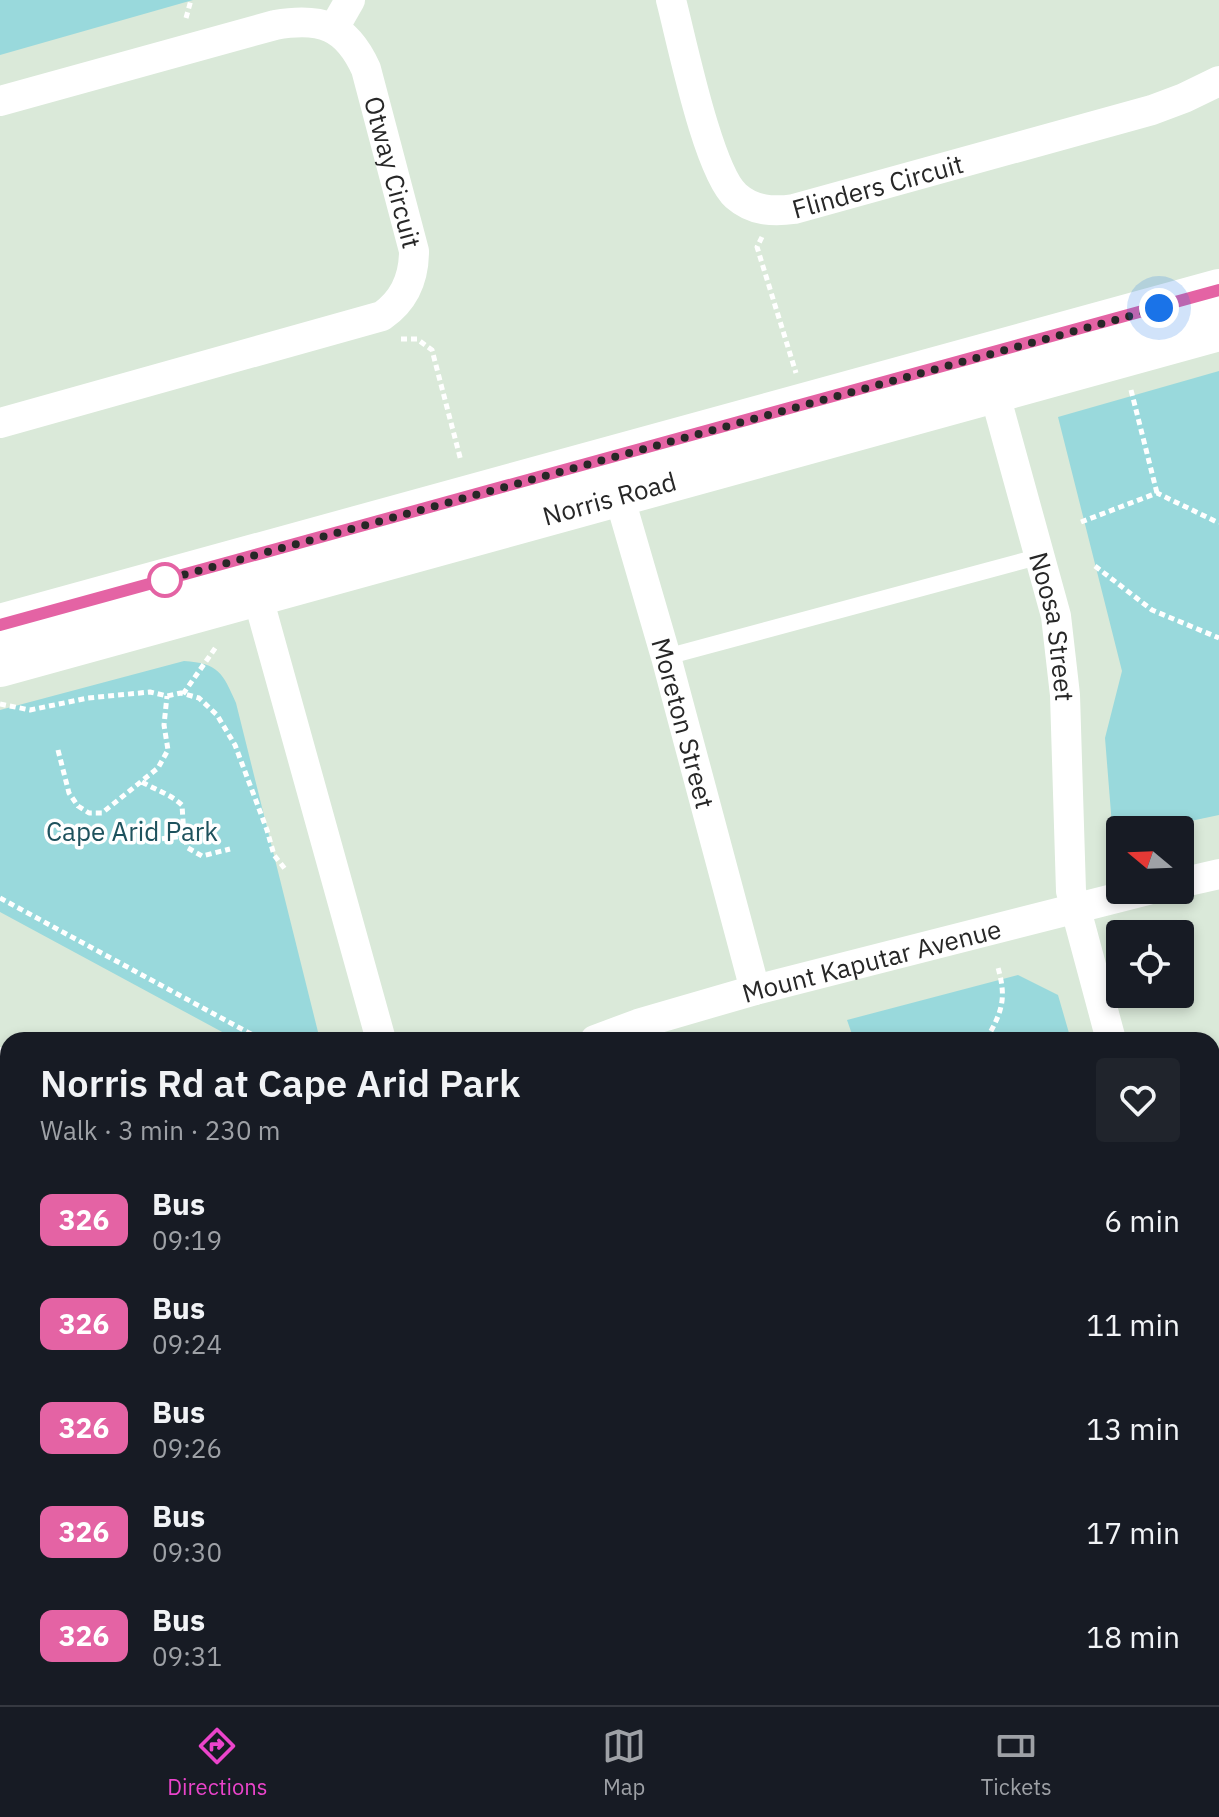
<!DOCTYPE html>
<meta charset="utf-8">
<style>
body{margin:0;font-family:"IBM Plex Sans",sans-serif;background:#20242c;color:#f1f3f6;height:100vh;display:flex;flex-direction:column;font-size:30px;white-space:nowrap}
*{box-sizing:border-box;margin:0}
p{font-size:26px;color:#9ea1a6}
.icon{flex:none;width:44px;height:44px;fill:none;stroke:currentColor;stroke-width:2;stroke-linecap:round;stroke-linejoin:round}
.map{position:relative;flex:1;overflow:hidden}
.drawer{position:absolute;left:0px;top:1032px;width:1220px;height:674px;display:flex;flex-direction:column;background:#171b24;border-radius:24px 24px 0 0;box-shadow:0 4px 12px #0003}
.drawer>*{flex:none}
.badge{padding:0 16px;border-radius:12px;font-size:28px;line-height:52px}
.needle{width:52px;rotate:289deg}
.buttons{position:absolute;left:1106px;top:816px;display:grid;gap:16px}
.buttons a{display:grid;place-items:center;width:88px;height:88px;border-radius:8px;background:#171b24;box-shadow:0 4px 12px #0003;font-size:40px}
.you{position:absolute;width:40px;height:40px;margin:-20px;border:6px solid #fff;border-radius:50%;background:#1a73e8;box-shadow:0 0 0 12px #1a73e833}
.map>.badge{position:absolute;translate:-50% -50%;box-shadow:0 0 0 4px #fff}
.round{display:grid;place-items:center;flex:none;width:84px;height:84px;border-radius:8px;background:#20242c}
.headline{display:flex;align-items:center;justify-content:space-between;height:136px;padding:0 40px}
h1{font-size:38px;font-weight:600;line-height:60px}
ul{padding:0;list-style:none}
li{display:flex;align-items:center;gap:24px;height:104px;padding:0 40px}
li div{flex:1}
li b{display:block;font-size:30px}
li em{font-style:normal}
li .badge{min-width:88px;font-weight:700;text-align:center}
.dock{display:flex;justify-content:space-around;align-items:center;height:112px;border-top:2px solid #363941;background:#171b24;font-size:22px;color:#9ea1a6}
.dock a{display:grid;justify-items:center;gap:4px}
.dock .current{color:#eb44cb}
.map>svg:first-child{display:block}
</style>
<div class="map">
<svg width="1219" height="1705" viewBox="0 0 1219 1705">
<rect width="100%" height="100%" fill="#dae9d9"/>
<path fill="#99d9dc" d="M0,0H193L0,55Z
M1219,371V815L1148,830H1120V836L1113,838L1105,738L1122,671L1058,417Z
M184,661C218,663 223,673 236,703L320,1040H237L0,912V710Z
M1018,975L1058,995L1071,1040H854L847,1020Z
M1212,1311L1219,1341V1410L1212,1412Z"/>
<g fill="none" stroke-linecap="round" stroke-linejoin="round">
<path stroke="#fff" stroke-width="5" stroke-dasharray="6 4" stroke-linecap="butt" d="M186,18L191,0
M762,237L757,247L796,373
M401,339H417L432,350L461,461
M1131,390L1157,493
M1081,522L1157,493L1219,523
M1095,566L1152,610L1219,638
M183,694L216,647
M0,704L30,710L88,698L150,692L167,696L181,693L199,698L217,715L235,745L267,830L274,855L285,869
M58,750L69,793L78,806L89,813H102L158,768L168,750L164,725L167,696
M142,782C156,790 170,794 182,805L184,836L188,848L202,856L230,849
M152,840L184,836
M0,898L262,1040
M986,1040C1003,1010 1007,998 997,964
M1212,1439L1219,1437
M282,1705L307,1698"/>
<path stroke="#fff" stroke-width="16" d="M666,657L1041,556
M0,1055L8,1059"/>
<g stroke="#fff" stroke-width="30">
<path id="s1" d="M671,0C682,42 708,171 736,196C753,211 773,212 794,209L1152,110L1184,98L1219,81"/>
<path d="M334,28L350,0"/>
<path id="s2" d="M0,101L275,25C321,17 346,25 366,69L414,251C414,278 405,300 382,316L0,423"/>
<path id="s3" d="M989,373L1056,616L1065,695L1071,891L1111,1040"/>
<path id="s4" d="M613,475L666,657L755,990"/>
<path d="M252,576L381,1040"/>
<path d="M1180,883L1219,874"/>
<path id="s5" d="M595,1040L638,1024L755,990L1148,890"/>
<path d="M0,1226L8,1224"/>
<path d="M1212,1264L1219,1265"/>
<path d="M0,1461L8,1490"/>
<path d="M0,1591L8,1589"/>
</g>
<g stroke="#fff" stroke-width="42">
<path d="M0,625L1219,290"/>
<path id="s6" d="M0,666L1219,330"/>
</g>
<path stroke="#b09dac" stroke-width="6" d="M1212,1611L1219,1609
M1212,1639L1219,1637
M1212,1657L1219,1655
M817,1705L846,1698
M969,1705L995,1698
M1036,1705L1062,1698"/>
</g>
<g fill="none" stroke-linecap="round" stroke-linejoin="round">
<g stroke="#fff" stroke-width="18">
<path id="line" d="M0,625L1219,290"/>
</g>
<use href="#line" stroke="#e463a4" stroke-width="12"/>
<path stroke="#272727" stroke-width="8" stroke-dasharray="0 14.4" d="M165,580L154,583L1159,308"/>
</g>
<circle fill="#fff" stroke="#e463a4" stroke-width="4" cx="165" cy="580" r="16"/>
<g text-anchor="middle" dominant-baseline="central" stroke-width="7" stroke-linejoin="round" paint-order="stroke">
<g font-size="26" fill="#272727" stroke="#fff">
<text stroke="none"><textPath href="#s2" startOffset="504">Otway Circuit</textPath></text>
<text stroke="none"><textPath href="#s1" startOffset="356">Flinders Circuit</textPath></text>
<text stroke="none"><textPath href="#s6" startOffset="632">Norris Road</textPath></text>
<text stroke="none"><textPath href="#s3" startOffset="262">Noosa Street</textPath></text>
<text stroke="none"><textPath href="#s4" startOffset="258">Moreton Street</textPath></text>
<text stroke="none"><textPath href="#s5" startOffset="288">Mount Kaputar Avenue</textPath></text>
</g>
<g font-size="26" fill="#1e525d" stroke="#fff">
<text x="132" y="831">Cape Arid Park</text>
</g>
</g>
</svg>
<div class="buttons">
<a><svg class="needle" viewBox="-14 -14 28 28"><path d="M0-13l5 13h-10z" fill="#e53935"/><path d="M0 13l5-13h-10z" fill="#9ea1a6"/></svg></a>
<a><svg class="icon" aria-label="locate" viewBox="0 0 24 24"><circle cx="12" cy="12" r="6"/><path d="M12 2v4M12 18v4M2 12h4M18 12h4"/></svg></a>
</div>
<div class="you" style="left:1159px;top:308px"></div>
<section class="drawer">
<div class="headline"><div><h1>Norris Rd at Cape Arid Park</h1><p>Walk · 3 min · 230 m</p></div><a class="round"><svg class="icon" aria-label="heart" viewBox="0 0 24 24"><path d="M12 20l-8-8c-3-5 5-10 8-4 3-6 11-1 8 4z"/></svg></a></div>
<ul>
<li><span class="badge" style="background:#e463a4;color:#fff">326</span><div><b>Bus</b><p>09:19</p></div><em>6 min</em></li>
<li><span class="badge" style="background:#e463a4;color:#fff">326</span><div><b>Bus</b><p>09:24</p></div><em>11 min</em></li>
<li><span class="badge" style="background:#e463a4;color:#fff">326</span><div><b>Bus</b><p>09:26</p></div><em>13 min</em></li>
<li><span class="badge" style="background:#e463a4;color:#fff">326</span><div><b>Bus</b><p>09:30</p></div><em>17 min</em></li>
<li><span class="badge" style="background:#e463a4;color:#fff">326</span><div><b>Bus</b><p>09:31</p></div><em>18 min</em></li>
</ul>
</section>
</div>
<nav class="dock">
<a class="current"><svg class="icon" aria-label="directions" viewBox="0 0 24 24"><path d="M12 3l9 9-9 9-9-9zM9 14v-3h6M13 9l2 2-2 2"/></svg>Directions</a>
<a><svg class="icon" aria-label="map" viewBox="0 0 24 24"><path d="M3 6l6-2 6 2 6-2v14l-6 2-6-2-6 2zM9 4v14M15 6v14"/></svg>Map</a>
<a><svg class="icon" aria-label="tickets" viewBox="0 0 24 24"><path d="M3 7h18v10H3zM15 7v10"/></svg>Tickets</a>
</nav>
